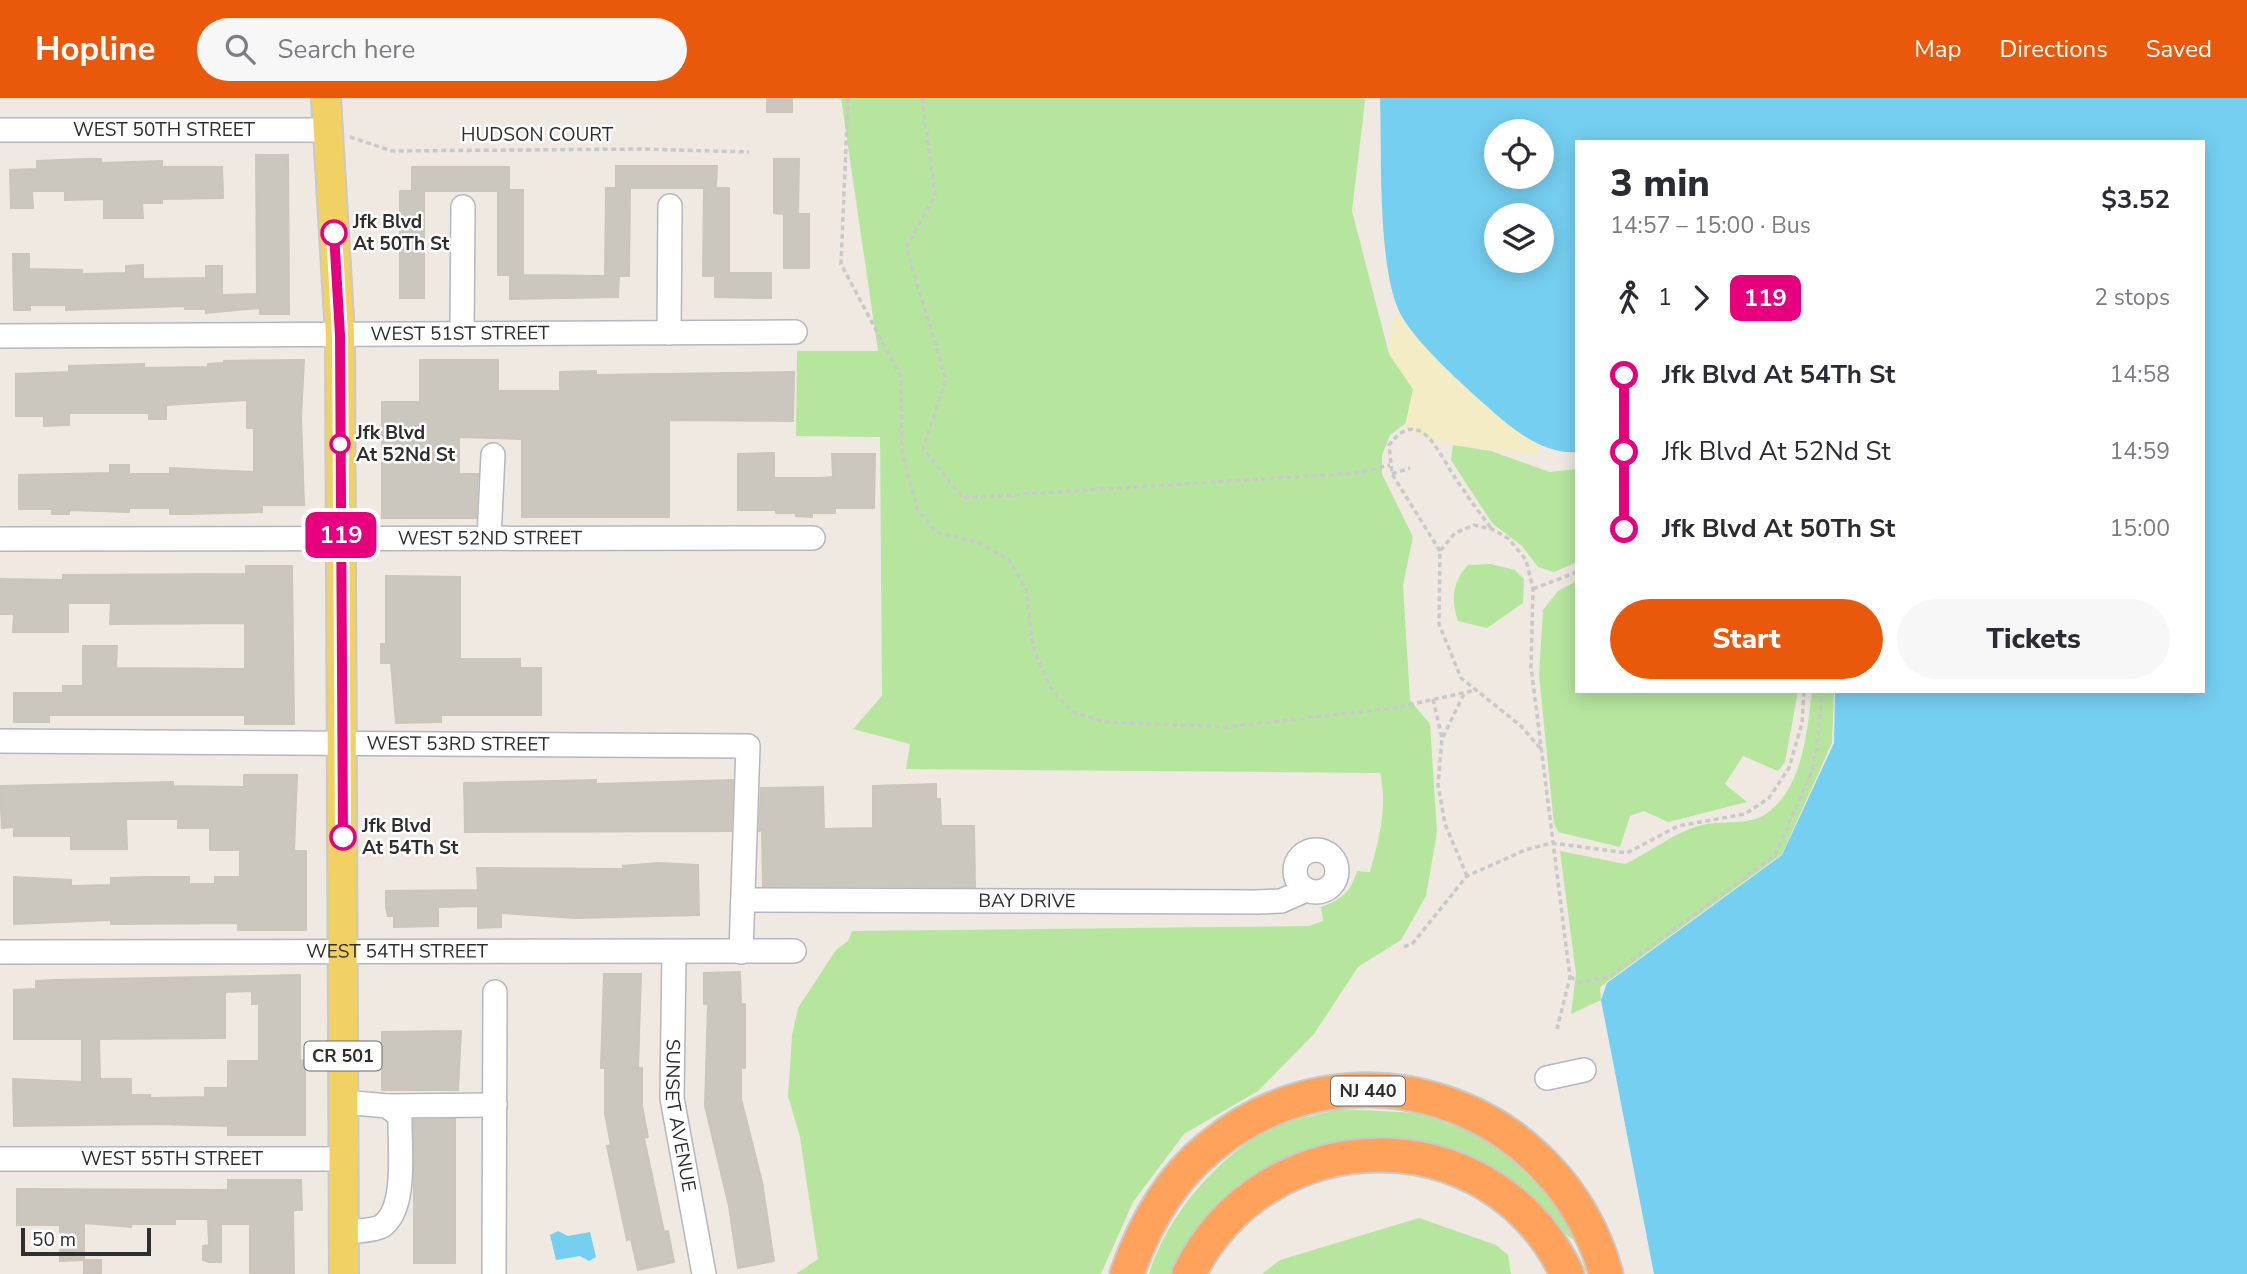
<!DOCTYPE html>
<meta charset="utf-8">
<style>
body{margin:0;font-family:"Nunito Sans",sans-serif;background:#f7f7f7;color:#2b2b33;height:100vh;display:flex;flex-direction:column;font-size:26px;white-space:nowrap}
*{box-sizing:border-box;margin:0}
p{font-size:23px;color:#7c7c81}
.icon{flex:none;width:38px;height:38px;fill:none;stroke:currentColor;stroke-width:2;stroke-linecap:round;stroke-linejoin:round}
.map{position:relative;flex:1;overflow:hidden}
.side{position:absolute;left:1575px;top:42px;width:630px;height:553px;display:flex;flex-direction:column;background:#fff;border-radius:0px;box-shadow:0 4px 18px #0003}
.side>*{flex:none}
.badge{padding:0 14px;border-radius:10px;font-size:24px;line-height:46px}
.tools{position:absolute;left:1484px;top:21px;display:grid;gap:14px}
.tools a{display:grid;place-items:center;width:70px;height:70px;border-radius:50%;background:#fff;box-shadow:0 4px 18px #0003;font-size:35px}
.scale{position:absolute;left:21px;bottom:18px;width:130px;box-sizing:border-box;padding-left:7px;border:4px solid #2e2e2e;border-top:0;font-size:19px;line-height:24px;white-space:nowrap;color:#2e2e2e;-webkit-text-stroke:5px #fff;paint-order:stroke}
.map>.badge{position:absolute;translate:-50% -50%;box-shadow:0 0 0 4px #fff}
.legs{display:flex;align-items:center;gap:10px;height:77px;padding:0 35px;font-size:23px}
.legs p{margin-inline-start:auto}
.headline{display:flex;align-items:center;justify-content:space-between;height:119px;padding:0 35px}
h1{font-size:38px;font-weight:800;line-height:52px}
.action{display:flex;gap:14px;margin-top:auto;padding:14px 35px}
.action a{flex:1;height:80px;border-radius:42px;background:#ea580c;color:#fff;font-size:28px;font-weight:800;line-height:80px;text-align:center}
.action a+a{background:#f7f7f7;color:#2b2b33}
ul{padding:0 35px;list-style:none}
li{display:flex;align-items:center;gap:24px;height:77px;font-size:26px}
li i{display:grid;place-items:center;width:10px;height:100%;margin:0 9px;background:currentColor}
li i::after{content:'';width:18px;height:18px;margin:-9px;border:5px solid;border-radius:50%;background:#fff}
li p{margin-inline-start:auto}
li:first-child i{background:linear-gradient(#0000 50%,currentColor 0)}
li:last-child i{background:linear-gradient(currentColor 50%,#0000 0)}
header{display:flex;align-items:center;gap:42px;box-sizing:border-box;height:98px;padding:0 35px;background:#ea580c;color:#fff}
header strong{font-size:33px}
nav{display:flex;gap:38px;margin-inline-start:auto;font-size:24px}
.search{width:490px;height:63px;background:#f7f7f7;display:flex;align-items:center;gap:18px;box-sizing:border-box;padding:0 24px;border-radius:38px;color:#7c7c81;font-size:26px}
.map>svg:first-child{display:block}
</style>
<header>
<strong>Hopline</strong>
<div class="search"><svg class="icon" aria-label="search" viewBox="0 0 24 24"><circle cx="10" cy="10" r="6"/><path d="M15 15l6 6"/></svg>Search here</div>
<nav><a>Map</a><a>Directions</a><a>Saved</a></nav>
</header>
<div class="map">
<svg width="2247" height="1176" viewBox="0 0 2247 1176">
<rect width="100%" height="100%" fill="#efe9e1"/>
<path fill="#b6e59e" d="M841,0H1364L1365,3L1352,113L1389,256L1413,291L1406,325L1390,337L1382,357V376L1413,439L1403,487L1410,602L1430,626L1437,734L1426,798L1401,842L1358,869L1314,936L1258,993L1184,1036L1133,1104L1101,1176H796L818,1161L800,1039L788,998L792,938L798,910L836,852L848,843L852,833L1309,828L1323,823L1321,809C1341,802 1351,794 1357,773L1370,774C1379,740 1388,711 1380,675L906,671L910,646L853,631L882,598L880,339L796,338L797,253H878Z
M1453,347L1491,353L1550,374L1577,371V464L1554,474L1538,469L1522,448L1492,425L1451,362Z
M1491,466L1515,472L1524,481L1523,505L1487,530L1458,523C1451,502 1452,484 1468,467Z
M1577,483V593H1798L1785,664L1778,673L1743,658L1725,686L1747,704L1668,724L1644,713L1630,718L1620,749L1558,734L1554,726L1539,577L1543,512L1558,493Z
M1812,593H1834L1832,645L1782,756L1600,889L1601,902L1571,916L1576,876L1560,753L1625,766C1651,754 1674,734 1702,727C1721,722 1749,728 1766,716C1803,690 1807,634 1812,593Z
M1340,1011L1418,1015L1490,1041L1548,1097L1581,1148L1563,1134L1524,1090L1463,1057L1386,1040L1294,1058L1231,1099L1183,1154L1175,1176H1149C1167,1118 1212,1067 1262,1034C1280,1023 1319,1017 1340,1011Z
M1419,1120L1496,1147L1508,1157L1511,1176H1262L1280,1162Z"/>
<path fill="#f3ecc5" d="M1401,217C1446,271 1483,309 1542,348L1536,357L1453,347L1404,332L1413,291L1389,256L1393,222Z"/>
<path fill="#75cff0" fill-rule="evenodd" d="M1380,0H2247V1176H1654L1601,902L1607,885L1782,757L1834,645L1835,593H2203V44H1577V354C1544,357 1512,331 1489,310C1463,287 1418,247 1401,217C1377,173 1382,53 1380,0ZM1496,33H1542V79H1496ZM1496,117H1542V163H1496Z
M558,1133L568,1138L590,1134L596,1159L589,1163L580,1158L556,1162L550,1137Z"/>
<path fill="#cbc7bf" stroke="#cbc5ba" stroke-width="2" fill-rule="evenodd" d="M767,0H792V14H767Z
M256,57H288L289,216H260V210L206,215V211H185V208L66,212V207H30V212H14L13,156H29V171L82,172V176L126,175V168L143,167V181L206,180V168H222V197L257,196Z
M85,61H101V65L162,63V69H222L223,100L162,101V105H142L143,120H104V101L65,102V93H32L33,110H11L10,72L37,71V63Z
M774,61H799L798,116H809V170H784V116L774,115Z
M616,68H717L716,90H729V175H771V200L715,199V178H703L704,90H630L629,178H619L618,199L510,201V177H498V93H424V200H400V93H412V69H509V92H523V177L605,178L606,90H616Z
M304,262L301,320L304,407H262V414L189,416H170V410H129V414L69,412V416H52V411H19V377L110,375V367H129V376H170V370L254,374V330H247V302L166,307V321H149V315H69V327L44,328V318H16V276L69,274V268L144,266V270L208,269V266L224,265V263Z
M420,262H498V293H560V274L596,273V277L794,274L793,323L669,322V419H522V341L459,339V376H478L476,420H382V304H420Z
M774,355V380H821L833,379L832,356H875L874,410H835V415H812V419L796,418V415H776V412H738V356Z
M246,468H292L294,626H245V617H49V624H14V595H63V588H83V548H117L116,570L245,571V525L110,526L111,505H68V534H13L14,516H0V481L63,482V477L246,476Z
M386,478L460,479V561H520V570H541V617H441V624L396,625L391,565H381V546H386Z
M244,677H297L294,753H306V832H238V825L111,826V822L14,826V779L71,782V788L111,787V780L150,779H189V786H215V779H240V752H210V730H178V721H126L127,751H71V738H14V729L2,730L0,688L173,684V688L244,689Z
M596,682V686L733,682L731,733L465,734L464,685Z
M936,686V701H940L941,728H974L975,789L763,788L762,732L759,733L761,690L823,689L824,731L873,730V688Z
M658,765L698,767L699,817L575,820L501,815V829L478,830V808L438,809V828L394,829V818H388L386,809V793L478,792L477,770L623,771V768Z
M740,874L741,906H745V970H741V1001L762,1084L774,1163L738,1170L729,1108L705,1008L708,906H704V875Z
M604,876H641L638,970H642V1008L648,1039L644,1040L664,1134L668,1133L674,1164L638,1172L631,1141L627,1142L607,1048L611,1047L605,1016V970H601Z
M300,877V963L305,962V1037H228V1028L157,1026L14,1028L13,981L82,984V941H14V892L36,891V883L55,882ZM252,893V906H259V963H228V990H205V999L150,1000V997H131V981H100L99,941L225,940V894Z
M461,933L458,992H382V934Z
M455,1021V1165H414V1022Z
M228,1082H301L302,1112H293L294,1176H250V1126H221V1164H209L203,1162V1148L209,1147L208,1121H175V1126H131V1129L84,1125V1162L60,1163V1127H17V1091L228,1092Z
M84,1162H101V1176H84Z"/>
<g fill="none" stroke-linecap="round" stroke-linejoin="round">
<g stroke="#b4b7c1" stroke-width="26">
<g id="minor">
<path id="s1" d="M0,32H328"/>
<path d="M669,235L670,108"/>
<path d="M462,236L463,109"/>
<path id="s2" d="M0,238L795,234"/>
<path d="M489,440L493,357"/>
<path id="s3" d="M0,441L813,440"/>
<path id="s4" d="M0,643L748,648L741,854"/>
<circle cx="1316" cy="773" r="21"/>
<path id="s5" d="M743,802L1257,804L1281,803L1306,792"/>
<path id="s6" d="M0,854L794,853"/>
<path id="s7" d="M674,855L672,1000L704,1176"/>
<path d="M1547,980L1584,972"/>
<path d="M344,1004L387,1008L400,1018C399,1047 408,1110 382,1128C373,1133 355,1133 345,1134"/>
<path d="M387,1008L495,1007"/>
<path id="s8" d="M0,1061H344"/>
<path d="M494,1176L495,894"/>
</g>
</g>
<g stroke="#c9c9c9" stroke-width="32">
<path id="major" d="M326,0L340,237L344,1176"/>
</g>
<g stroke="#c9c9c9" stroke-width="37">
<path id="highway" d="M1127,1176C1144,1127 1169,1082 1210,1049C1351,933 1558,1003 1606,1176
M1189,1176C1266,1019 1492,1016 1567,1176"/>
</g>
<path stroke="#c9c9c9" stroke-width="3.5" stroke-dasharray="5 3.5" stroke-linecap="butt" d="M848,0L841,166L901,279L902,356L918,413L936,434L980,445L1009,462L1026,491L1033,550L1051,590L1072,614L1107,624L1228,629L1395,610L1476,592
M922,0L935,98L906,149L946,281L923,351L963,400L1356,375L1390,367
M350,39L392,53L641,51L749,54
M1392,376L1410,370
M1440,453L1392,376L1389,347C1421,305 1439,357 1456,381C1467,398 1479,414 1491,430
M1533,491L1577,474
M1433,601L1442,640L1438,687L1445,726L1467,778
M1443,639L1465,594
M1540,650L1521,628L1461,580L1439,526L1440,453L1455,435L1474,427L1492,431L1509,441L1526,462L1533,491L1531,569L1570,879L1557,931
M1404,849L1413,845L1467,778L1525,752L1552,745L1627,755L1678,728L1745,716L1769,700L1789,670L1802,625L1804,593
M1570,879L1580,884L1609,879L1775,757L1811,675L1817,648L1822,593"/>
<use href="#minor" stroke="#fff" stroke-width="23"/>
<use href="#major" stroke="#f2d163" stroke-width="28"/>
<use href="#highway" stroke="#ffa35c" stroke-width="33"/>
</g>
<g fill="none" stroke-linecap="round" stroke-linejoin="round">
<g stroke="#fff" stroke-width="16">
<path id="line-1" d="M334,135L340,237L343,739"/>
</g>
<use href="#line-1" stroke="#e6007e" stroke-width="10"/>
</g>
<g fill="#fff" stroke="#e6007e" stroke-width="3.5">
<circle cx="334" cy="135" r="12"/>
<circle cx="340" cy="346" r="9"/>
<circle cx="343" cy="739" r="12"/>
</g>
<g text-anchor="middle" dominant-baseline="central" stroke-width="5" stroke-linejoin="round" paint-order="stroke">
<g fill="#fff" stroke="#6d6d6d" stroke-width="2">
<rect x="304.5" y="943.5" width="77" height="29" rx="5"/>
<rect x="1331" y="978.5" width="74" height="29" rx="5"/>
</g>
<g font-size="18" font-weight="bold" fill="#2e2e2e">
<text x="343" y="958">CR 501</text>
<text x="1368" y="993">NJ 440</text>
</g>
<g font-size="19" fill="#2e2e2e" stroke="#fff">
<text stroke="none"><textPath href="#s1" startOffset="164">WEST 50TH STREET</textPath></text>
<text x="537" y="37">HUDSON COURT</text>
<text stroke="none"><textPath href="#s2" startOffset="460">WEST 51ST STREET</textPath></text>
<text stroke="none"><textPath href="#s3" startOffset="490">WEST 52ND STREET</textPath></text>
<text stroke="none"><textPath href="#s4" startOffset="458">WEST 53RD STREET</textPath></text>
<text stroke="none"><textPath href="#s5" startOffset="284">BAY DRIVE</textPath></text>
<text stroke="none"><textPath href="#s6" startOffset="397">WEST 54TH STREET</textPath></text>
<text stroke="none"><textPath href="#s7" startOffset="163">SUNSET AVENUE</textPath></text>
<text stroke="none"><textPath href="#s8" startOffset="172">WEST 55TH STREET</textPath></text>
</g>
<g font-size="19" font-weight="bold" fill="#2e2e2e" stroke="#fff" text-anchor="start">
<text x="353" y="124">Jfk Blvd<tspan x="353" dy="22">At 50Th St</tspan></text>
<text x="356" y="335">Jfk Blvd<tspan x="356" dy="22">At 52Nd St</tspan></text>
<text x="362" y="728">Jfk Blvd<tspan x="362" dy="22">At 54Th St</tspan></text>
</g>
</g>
</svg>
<div class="tools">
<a><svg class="icon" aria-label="locate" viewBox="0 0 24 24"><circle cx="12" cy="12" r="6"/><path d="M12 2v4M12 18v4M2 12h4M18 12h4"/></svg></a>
<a><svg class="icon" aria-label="layers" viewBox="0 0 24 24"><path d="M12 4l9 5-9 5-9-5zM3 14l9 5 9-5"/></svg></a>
</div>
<div class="scale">50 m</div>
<b class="badge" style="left:341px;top:437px;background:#e6007e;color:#fff">119</b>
<section class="side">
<div class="headline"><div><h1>3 min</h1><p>14:57 – 15:00 · Bus</p></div><b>$3.52</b></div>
<div class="legs"><svg class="icon" aria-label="walk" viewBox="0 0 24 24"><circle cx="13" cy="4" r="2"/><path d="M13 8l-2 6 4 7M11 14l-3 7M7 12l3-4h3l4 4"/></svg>1<svg class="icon" aria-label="forward" viewBox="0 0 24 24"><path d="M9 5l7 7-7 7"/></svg><b class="badge" style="background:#e6007e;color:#fff">119</b><p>2 stops</p></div>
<ul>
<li><i style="color:#e6007e"></i><b>Jfk Blvd At 54Th St</b><p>14:58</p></li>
<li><i style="color:#e6007e"></i><span>Jfk Blvd At 52Nd St</span><p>14:59</p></li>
<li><i style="color:#e6007e"></i><b>Jfk Blvd At 50Th St</b><p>15:00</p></li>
</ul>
<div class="action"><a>Start</a><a>Tickets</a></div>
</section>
</div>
